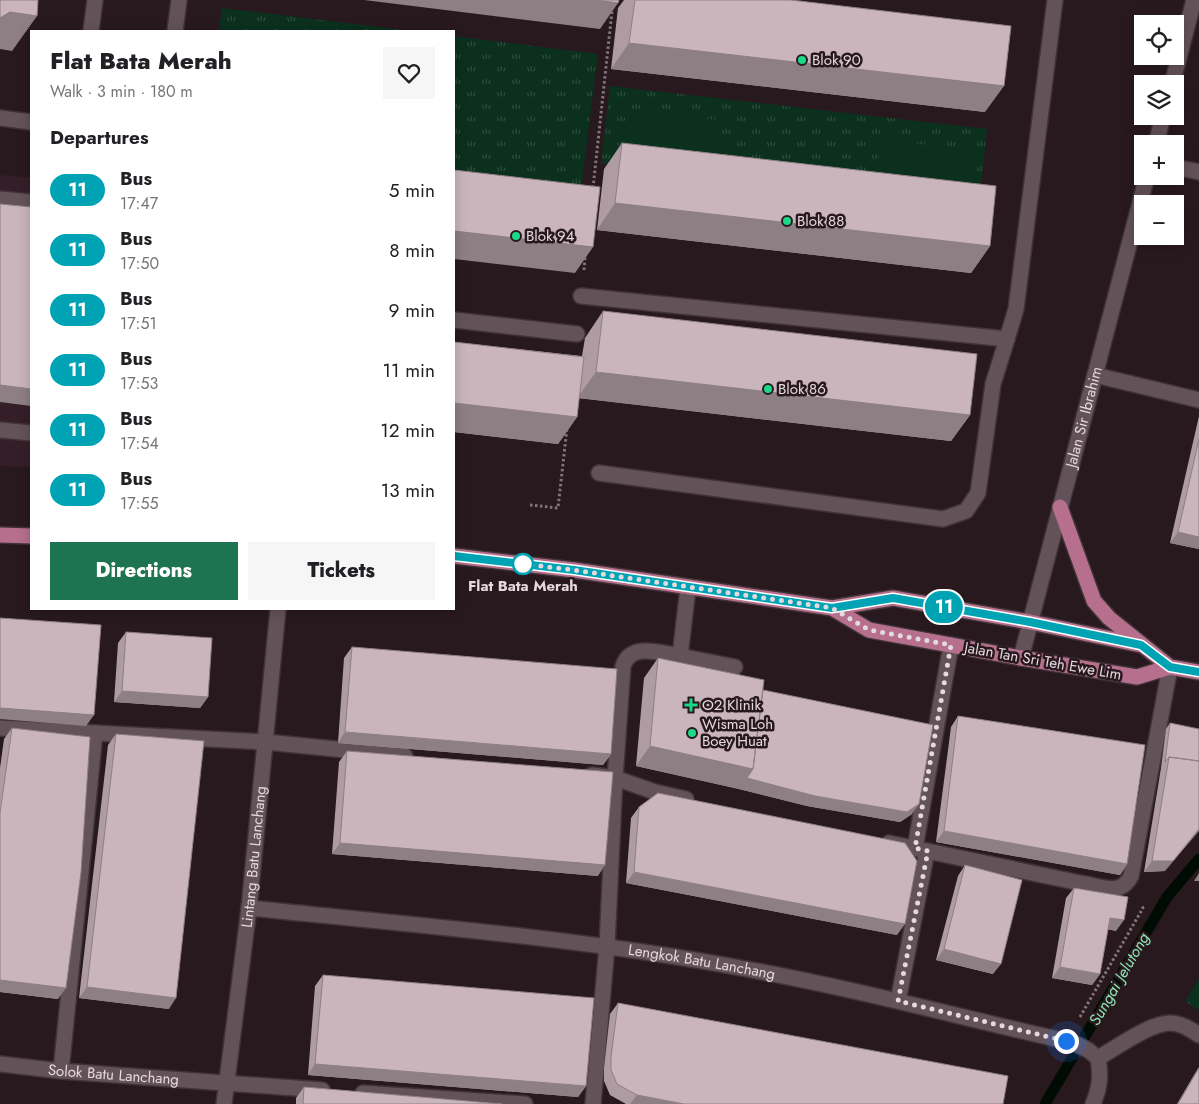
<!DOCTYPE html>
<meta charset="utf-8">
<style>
body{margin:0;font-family:Jost,sans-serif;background:#f6f6f6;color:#202124;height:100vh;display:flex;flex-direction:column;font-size:19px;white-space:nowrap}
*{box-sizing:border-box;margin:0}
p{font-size:16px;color:#757577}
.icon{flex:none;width:28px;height:28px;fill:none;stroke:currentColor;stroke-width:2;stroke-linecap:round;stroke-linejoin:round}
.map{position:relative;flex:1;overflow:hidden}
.drawer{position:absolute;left:30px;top:30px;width:425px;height:580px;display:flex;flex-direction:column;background:#fff;border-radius:0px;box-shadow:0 2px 12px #0003}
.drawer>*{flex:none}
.badge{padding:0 10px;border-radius:16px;font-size:18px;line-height:32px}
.controls{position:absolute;left:1134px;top:15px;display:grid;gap:10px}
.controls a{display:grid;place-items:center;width:50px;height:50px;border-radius:0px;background:#fff;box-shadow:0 2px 12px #0003;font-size:25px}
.you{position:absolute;width:25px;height:25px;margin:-12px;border:4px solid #fff;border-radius:50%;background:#1a73e8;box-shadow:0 0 0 8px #1a73e833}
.map>.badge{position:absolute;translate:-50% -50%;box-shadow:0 0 0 2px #fff}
h2{padding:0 20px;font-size:19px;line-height:45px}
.round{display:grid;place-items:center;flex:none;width:52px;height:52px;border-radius:0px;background:#f6f6f6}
.headline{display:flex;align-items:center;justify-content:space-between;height:85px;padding:0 20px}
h1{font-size:24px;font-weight:800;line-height:38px}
.action{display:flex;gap:10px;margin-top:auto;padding:10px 20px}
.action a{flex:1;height:58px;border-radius:0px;background:#1e7451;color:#fff;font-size:20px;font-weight:800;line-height:58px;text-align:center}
.action a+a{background:#f6f6f6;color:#202124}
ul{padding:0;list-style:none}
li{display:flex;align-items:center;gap:15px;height:60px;padding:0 20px}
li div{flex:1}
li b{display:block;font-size:19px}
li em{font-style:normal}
li .badge{min-width:55px;font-weight:700;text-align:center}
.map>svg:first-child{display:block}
</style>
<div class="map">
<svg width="1199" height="1104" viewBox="0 0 1199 1104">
<defs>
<pattern id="grass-tufts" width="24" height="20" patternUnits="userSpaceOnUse" patternTransform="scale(1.25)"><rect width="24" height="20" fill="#0b301d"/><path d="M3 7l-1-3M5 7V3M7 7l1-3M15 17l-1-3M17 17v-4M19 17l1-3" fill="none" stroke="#2e4d3d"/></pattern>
<pattern id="forest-firs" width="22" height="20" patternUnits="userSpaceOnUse" patternTransform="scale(1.25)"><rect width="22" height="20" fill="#0b301d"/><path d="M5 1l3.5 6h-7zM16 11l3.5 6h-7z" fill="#2e4d3d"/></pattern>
</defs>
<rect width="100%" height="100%" fill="#28191e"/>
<path fill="#341f28" d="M0,175L31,178V467L0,466Z"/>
<path fill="url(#grass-tufts)" d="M222,8L412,31H219Z
M454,36L598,54L580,198L454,182Z
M610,86L987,129L979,207L601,163Z"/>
<path fill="url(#forest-firs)" d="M1199,978V1010L1185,1001Z"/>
<path fill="#0b301d" d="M626,110L720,120L714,166L621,156Z
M881,140L975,150L970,196L876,185Z"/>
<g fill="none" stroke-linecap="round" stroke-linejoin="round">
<path stroke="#000b04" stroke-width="11" d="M1045,1104L1167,897L1199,859"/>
<g stroke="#3f3337" stroke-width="18">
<g id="minor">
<path d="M91,31L95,0"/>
<path d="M175,31L179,0"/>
<path d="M1172,84L1194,0"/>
<path d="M0,118L31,122"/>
<path d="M1156,144L1163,116"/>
<path d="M1175,167L1199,172"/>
<path d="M0,199L31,202"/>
<path d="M581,296L1007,339L1016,309L1055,0"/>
<path d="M454,320L577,334"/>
<path d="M1095,375L1199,400"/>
<path d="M0,430L31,433"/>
<path d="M599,473L943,519L966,511L978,493L993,384L1007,339"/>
<path d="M680,656L735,667"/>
<path id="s1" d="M1021,658L1147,176"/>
<path d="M0,728L266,742L405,756"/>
<path d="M592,775L615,778L655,792L686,799"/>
<path d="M889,843L1085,884C1103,887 1121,896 1131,876L1170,667"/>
<path d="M915,848L951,645"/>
<path id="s2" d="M249,908C413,925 579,938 741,968C853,988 963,1018 1074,1043L1088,1050L1098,1058C1101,1075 1100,1088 1093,1104"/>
<path d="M898,1001L927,851"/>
<path d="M1098,1058C1116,1048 1150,1023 1170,1023C1181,1023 1190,1029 1199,1035"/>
<path id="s3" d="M0,1064L61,1071L322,1090"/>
<path d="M61,1071L95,733"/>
<path d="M363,1093L525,1104"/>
<path id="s4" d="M224,1104L249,908L278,609"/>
<path d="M593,1104L607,946L615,778L623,666C631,642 660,653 680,656L688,588"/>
</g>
</g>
<g stroke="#3f3337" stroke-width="18">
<path id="major" d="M1060,507L1094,601L1109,618L1170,667L1199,672
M0,535L31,536
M454,556L574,570L832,608L893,598L1030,622L1141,645
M832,608L869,630L1021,658L1137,677L1170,667"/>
</g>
<path stroke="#827579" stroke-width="3" stroke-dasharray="2.5 2.5" stroke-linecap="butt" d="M593,188L612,11
M584,270L585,257
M530,505L558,508L567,428
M1080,1017L1143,908L1141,905"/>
<use href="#minor" stroke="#645259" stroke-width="15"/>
<use href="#major" stroke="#b76f8e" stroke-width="15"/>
</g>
<path fill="#ae9ca2" d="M624,0H791L985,112L611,69L618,8Z
M622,143L990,246L971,273L597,230L604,169Z
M603,311L970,415L951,441L579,398L577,417L558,444L454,432V342L582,356L585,338Z
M1199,416V549L1170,543Z
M126,632L208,697L200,708L114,702L118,643Z
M352,647L611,754L603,765L338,743L344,658Z
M658,658L763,690L912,814L900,822L807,806L739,789L636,766L644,678Z
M958,716L1127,864L1120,875L936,842L951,727Z
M1170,723L1165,871L1144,872L1161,768L1166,729Z
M12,728L58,999L0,992V768L4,739Z
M116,734L169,1009L79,998L108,745Z
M347,751L598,876L332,854L339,762Z
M639,807L897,935L626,883L631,818Z
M965,865L993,974L936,960L958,876Z
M1074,888L1116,931L1108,929L1100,974L1092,985L1052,978L1066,898Z
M323,975L586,1086L578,1097L308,1075L315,986Z
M618,1003L1003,1104H626L610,1095L604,1081V1068L610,1014Z
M1199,1067V1104H1177L1194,1075Z
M304,1087L502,1104H296V1098Z"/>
<path fill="#8d7f84" d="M364,0H595L618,3L600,29Z
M10,12L37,16L12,51L0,49V18Z
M629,43L1004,86L985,112L611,69Z
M615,203L990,246L971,273L597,230Z
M454,231L593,247L575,273L454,259Z
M596,372L970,415L951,441L577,398Z
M0,385L31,389V406L0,402Z
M454,403L577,417L558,444L454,432Z
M1178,532L1199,537V549L1170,543Z
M122,691L208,697L200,708L114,702Z
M0,708L94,715L86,726L0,719Z
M345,732L611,754L603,765L338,743Z
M650,746L919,804L912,814L900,822L807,806L739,789L636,766Z
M1199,829V831L1165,871L1144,872L1152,861Z
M944,831L1127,864L1120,875L936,842Z
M340,843L605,865L598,876L332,854Z
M634,872L905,924L897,935L626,883Z
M1199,873V881H1194Z
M1110,918L1124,920L1116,931L1102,928Z
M944,949L1001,964L993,974L936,960Z
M1060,967L1100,974L1092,985L1052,978Z
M0,980L66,988L58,999L0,992Z
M87,987L176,998L169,1009L79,998Z
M315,1064L586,1086L578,1097L308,1075Z
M637,1095L684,1104H630Z"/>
<path fill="#cab5bc" stroke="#8d7f84" d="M0,0H38L37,16L10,12L0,18Z
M595,0H619L618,3Z
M635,0H791L1011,26L1004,86L629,43Z
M622,143L996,186L990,246L615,203Z
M454,170L600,187L593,247L454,231Z
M0,204L31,207V389L0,385Z
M603,311L977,354L970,415L596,372Z
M454,342L584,357L577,417L454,403Z
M1199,439V537L1178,532Z
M0,618L101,625L94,715L0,708Z
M126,632L212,638L208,697L122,691Z
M352,647L617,669L611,754L345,732Z
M658,658L764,680L753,769L650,746Z
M763,690L933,725L919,804L907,812L815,796L747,778L753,769Z
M958,716L1145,745L1127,864L944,831Z
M1170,723L1199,729V761L1169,757L1165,762Z
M12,728L90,737L81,872L66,988L0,980V813Z
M116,734L204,741L176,998L87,987Z
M347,751L613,772L605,865L340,843Z
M1169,757L1199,761V829L1173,861H1152Z
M658,793L905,843L917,861L905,924L634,872L639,807Z
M965,865L1022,880L1001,964L944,949Z
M1074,888L1128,897L1124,920L1110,918L1100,974L1060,967Z
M323,975L594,998L586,1086L315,1064Z
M618,1003L1008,1076L1003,1104H684L637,1095L617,1084L611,1070V1057Z
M1199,1068V1104H1178Z
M304,1087L502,1104H303Z"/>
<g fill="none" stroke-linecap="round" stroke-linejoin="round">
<g stroke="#fff" stroke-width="11">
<path id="line" d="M454,556L574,570L832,608L893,598L1030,622L1141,645L1170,667L1199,672"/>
</g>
<use href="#line" stroke="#00a3b4" stroke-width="8"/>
<path stroke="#e4d9dd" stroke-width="5" stroke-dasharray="0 9" d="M523,564L574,570L832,608L869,630L951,645L915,848L928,851L898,1001L1066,1041"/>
</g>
<g fill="#1cd988" stroke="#28191e" stroke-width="2">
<circle cx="802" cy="60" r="5"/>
<circle cx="787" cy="221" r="5"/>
<circle cx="516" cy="236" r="5"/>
<circle cx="768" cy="389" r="5"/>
<path d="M688.5 697.5h5v5h5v5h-5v5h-5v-5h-5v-5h5z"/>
<circle cx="692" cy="733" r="5"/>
</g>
<circle fill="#fff" stroke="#00a3b4" stroke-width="2.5" cx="523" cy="564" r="10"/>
<g text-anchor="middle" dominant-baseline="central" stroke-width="5" stroke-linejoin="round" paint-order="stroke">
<g font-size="15" fill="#e4d9dd" stroke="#28191e" text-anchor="start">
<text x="812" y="60">Blok 90</text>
<text x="797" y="221">Blok 88</text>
<text x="526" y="236">Blok 94</text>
<text x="778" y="389">Blok 86</text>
<text x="702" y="705">O2 Klinik</text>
<text x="702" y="724">Wisma Loh<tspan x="702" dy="17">Boey Huat</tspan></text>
</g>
<g font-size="15" fill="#e4d9dd" stroke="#28191e">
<text stroke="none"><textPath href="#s1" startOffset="249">Jalan Sir Ibrahim</textPath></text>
<text transform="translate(1043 661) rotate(10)">Jalan Tan Sri Teh Ewe Lim</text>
<text stroke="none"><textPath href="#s4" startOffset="249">Lintang Batu Lanchang</textPath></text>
<text stroke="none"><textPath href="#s2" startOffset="456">Lengkok Batu Lanchang</textPath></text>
<text stroke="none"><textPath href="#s3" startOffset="114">Solok Batu Lanchang</textPath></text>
</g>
<g font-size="15" font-weight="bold" fill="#e4d9dd" stroke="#28191e">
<text x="523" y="586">Flat Bata Merah</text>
</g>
<g font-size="16" font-style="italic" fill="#8be1af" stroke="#28191e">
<text transform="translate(1119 979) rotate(-60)">Sungai Jelutong</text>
</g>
</g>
</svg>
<div class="controls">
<a><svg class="icon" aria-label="locate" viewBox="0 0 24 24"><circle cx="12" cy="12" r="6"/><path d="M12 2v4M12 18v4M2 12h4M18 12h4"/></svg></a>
<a><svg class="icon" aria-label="layers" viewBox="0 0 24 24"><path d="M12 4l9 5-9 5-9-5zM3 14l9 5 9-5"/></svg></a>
<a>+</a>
<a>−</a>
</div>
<div class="you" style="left:1066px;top:1041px"></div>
<b class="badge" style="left:944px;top:607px;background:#00a3b4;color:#fff">11</b>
<section class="drawer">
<div class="headline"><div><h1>Flat Bata Merah</h1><p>Walk · 3 min · 180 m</p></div><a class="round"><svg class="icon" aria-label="heart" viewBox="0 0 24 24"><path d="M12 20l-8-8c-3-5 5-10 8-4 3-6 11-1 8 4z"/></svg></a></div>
<h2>Departures</h2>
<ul>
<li><span class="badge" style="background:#00a3b4;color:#fff">11</span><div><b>Bus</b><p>17:47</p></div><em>5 min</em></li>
<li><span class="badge" style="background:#00a3b4;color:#fff">11</span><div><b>Bus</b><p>17:50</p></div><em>8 min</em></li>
<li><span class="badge" style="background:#00a3b4;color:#fff">11</span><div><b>Bus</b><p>17:51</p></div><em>9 min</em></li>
<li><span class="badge" style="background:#00a3b4;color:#fff">11</span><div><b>Bus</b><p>17:53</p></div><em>11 min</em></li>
<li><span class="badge" style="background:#00a3b4;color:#fff">11</span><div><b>Bus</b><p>17:54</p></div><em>12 min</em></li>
<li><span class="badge" style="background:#00a3b4;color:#fff">11</span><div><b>Bus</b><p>17:55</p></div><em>13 min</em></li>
</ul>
<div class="action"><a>Directions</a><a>Tickets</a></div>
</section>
</div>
